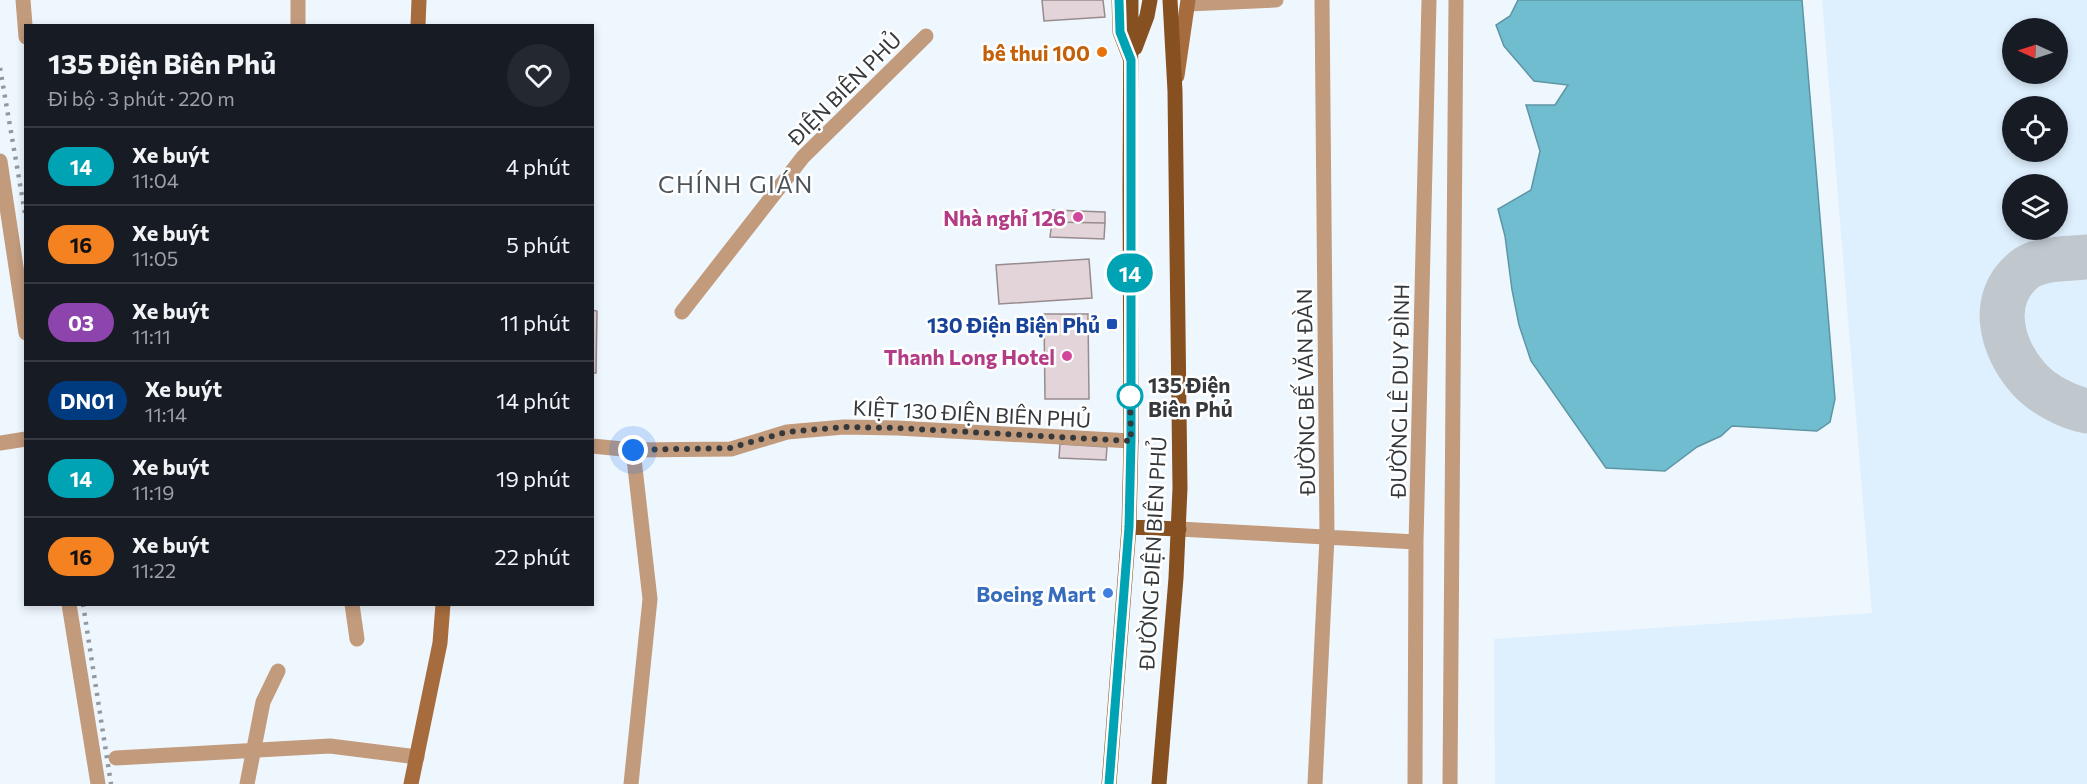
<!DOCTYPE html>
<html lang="vi">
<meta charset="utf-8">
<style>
body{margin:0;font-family:Commissioner,sans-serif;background:#242831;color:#f1f3f6;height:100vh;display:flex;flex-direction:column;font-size:22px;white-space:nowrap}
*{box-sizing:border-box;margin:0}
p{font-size:20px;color:#9ea1a6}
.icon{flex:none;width:33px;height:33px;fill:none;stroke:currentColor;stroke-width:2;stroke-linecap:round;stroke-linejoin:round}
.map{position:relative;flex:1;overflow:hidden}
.sheet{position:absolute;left:24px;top:24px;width:570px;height:582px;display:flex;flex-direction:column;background:#171b24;border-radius:0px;box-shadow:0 3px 9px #0003}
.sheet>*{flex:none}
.badge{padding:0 12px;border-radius:20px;font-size:21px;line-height:39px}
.needle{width:39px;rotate:273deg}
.fabs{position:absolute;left:2002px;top:18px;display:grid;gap:12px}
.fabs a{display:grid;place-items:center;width:66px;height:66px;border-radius:50%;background:#171b24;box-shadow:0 3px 9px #0003;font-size:30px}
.you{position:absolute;width:30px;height:30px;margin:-15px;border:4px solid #fff;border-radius:50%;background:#1a73e8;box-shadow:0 0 0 9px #1a73e833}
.map>.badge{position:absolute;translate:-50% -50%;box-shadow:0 0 0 3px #fff}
.round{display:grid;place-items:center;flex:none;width:63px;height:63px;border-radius:32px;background:#242831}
.head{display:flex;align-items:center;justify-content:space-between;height:102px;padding:0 24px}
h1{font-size:28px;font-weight:700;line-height:45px}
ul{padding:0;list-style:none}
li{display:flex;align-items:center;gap:18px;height:78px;padding:0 24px;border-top:2px solid #363941}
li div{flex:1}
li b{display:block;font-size:22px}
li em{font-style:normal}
li .badge{min-width:66px;font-weight:700;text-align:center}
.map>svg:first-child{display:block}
</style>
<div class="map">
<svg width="2087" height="784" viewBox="0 0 2087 784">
<rect width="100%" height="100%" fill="#eff7fe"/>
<path fill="#deeffd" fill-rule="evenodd" d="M1822,0H2087V784H1495L1494,639L1872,613ZM2013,28H2058V74H2013ZM2013,106H2058V152H2013ZM2013,184H2058V230H2013Z"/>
<path fill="#70bdd0" stroke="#5e95a4" stroke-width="1.5" d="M1518,0H1802L1835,399L1830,422L1817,431L1732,426L1721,436L1697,447L1665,471L1606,468L1531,361L1519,325L1512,290L1505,236L1498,209L1531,190L1540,151L1526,105H1555L1568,85L1534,81L1504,46L1496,25L1510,16Z"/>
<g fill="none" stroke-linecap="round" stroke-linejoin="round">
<path stroke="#c0c8ce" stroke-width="45" d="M2087,257C2068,259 2041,257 2025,269C1988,298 2001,347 2028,378C2042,394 2067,407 2087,411"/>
</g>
<path fill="#e2d4d8" stroke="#988b8f" stroke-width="1.5" d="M1042,0H1103L1105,17L1044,21Z
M1052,210L1105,212V223L1052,222Z
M1052,222L1105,223L1104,239L1050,237Z
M1089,259L1092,298L999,304L996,265Z
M592,310L597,311L596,373H592Z
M1044,314H1088L1089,399H1045Z
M1060,444L1107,447L1106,460L1059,458Z"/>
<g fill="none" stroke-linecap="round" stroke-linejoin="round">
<path stroke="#c29a7c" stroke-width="15" d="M23,0L26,37
M298,0V26
M1188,4L1276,0
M0,161L26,333
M682,312L803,157L926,36
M0,443L26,439
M592,446L633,450L731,449L787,432L844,427L897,428L1131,441
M1179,529L1416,542
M69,604L98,784
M352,604L357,639
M116,758L330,746L417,757
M247,784L263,702L278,671
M631,784L650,599L633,450
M1315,784L1327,537L1322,0
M1415,784L1416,542L1429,0
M1450,784L1456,0"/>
<path stroke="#a66c3e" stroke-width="15" d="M1119,0L1120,32L1130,58
M418,26L419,0
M1177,76L1188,0
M411,784L440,643L443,604"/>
<path stroke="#875020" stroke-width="15" d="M1135,48L1147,16L1150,0
M1129,527L1179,529
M1109,784L1129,527L1131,441L1130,188L1131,0
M1159,784L1176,578L1180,488L1175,91L1170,0"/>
<path stroke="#92989d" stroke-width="4.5" stroke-dasharray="3 6" stroke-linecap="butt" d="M0,68L26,219
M83,604L111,784"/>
</g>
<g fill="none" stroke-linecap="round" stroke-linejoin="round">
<g stroke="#fff" stroke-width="14">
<path id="line" d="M1109,784L1129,527L1131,441V60L1120,32L1119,0"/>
</g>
<use href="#line" stroke="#00a3b4" stroke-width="9"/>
<path stroke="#35393c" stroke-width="6" stroke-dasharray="0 10.8" d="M633,450L730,448L787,432L844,427L897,428L1131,441L1130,396"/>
</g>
<circle fill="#e8710a" stroke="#fff" stroke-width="2" cx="1102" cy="52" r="6"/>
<g fill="#d1479c" stroke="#fff" stroke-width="2">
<circle cx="1078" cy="217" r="6"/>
<circle cx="1067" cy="356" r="6"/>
</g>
<rect fill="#1a4fb4" stroke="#fff" stroke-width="2" x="1106" y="318" width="12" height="12" rx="3"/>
<circle fill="#fff" stroke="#00a3b4" stroke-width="3" cx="1130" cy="396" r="12"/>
<circle fill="#3f7fe0" stroke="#fff" stroke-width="2" cx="1108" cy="593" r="6"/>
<g text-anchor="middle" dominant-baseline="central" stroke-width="5" stroke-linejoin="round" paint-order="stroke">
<g font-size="21" font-weight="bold" fill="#c56008" stroke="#fff" text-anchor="end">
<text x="1090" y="52">bê thui 100</text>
</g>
<g font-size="21" fill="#35393c" stroke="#fff">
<text transform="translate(844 88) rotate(-45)">ĐIỆN BIÊN PHỦ</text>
<text transform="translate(1399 391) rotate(-89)">ĐƯỜNG LÊ DUY ĐÌNH</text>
<text transform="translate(1305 392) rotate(-91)">ĐƯỜNG BẾ VĂN ĐÀN</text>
<text transform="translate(972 413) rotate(3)">KIỆT 130 ĐIỆN BIÊN PHỦ</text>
<text transform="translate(1152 553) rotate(-87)">ĐƯỜNG ĐIỆN BIÊN PHỦ</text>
</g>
<g font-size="21" font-weight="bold" fill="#b23c85" stroke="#fff" text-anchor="end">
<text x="1066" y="217">Nhà nghỉ 126</text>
<text x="1055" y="356">Thanh Long Hotel</text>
</g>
<g font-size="21" font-weight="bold" fill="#164399" stroke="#fff" text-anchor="end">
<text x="1100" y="324">130 Điện Biện Phủ</text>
</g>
<g font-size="21" font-weight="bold" fill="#35393c" stroke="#fff" text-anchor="start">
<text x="1148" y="384">135 Điện<tspan x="1148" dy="24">Biên Phủ</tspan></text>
</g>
<g font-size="21" font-weight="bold" fill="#366cbe" stroke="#fff" text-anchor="end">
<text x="1096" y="593">Boeing Mart</text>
</g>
<g font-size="24" letter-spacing="1.5" fill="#4c555c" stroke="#fff">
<text x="736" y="183">CHÍNH GIÁN</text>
</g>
</g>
</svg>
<div class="fabs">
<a><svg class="needle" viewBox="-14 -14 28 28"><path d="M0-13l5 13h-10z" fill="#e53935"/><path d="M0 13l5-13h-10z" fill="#9ea1a6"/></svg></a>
<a><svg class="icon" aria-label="locate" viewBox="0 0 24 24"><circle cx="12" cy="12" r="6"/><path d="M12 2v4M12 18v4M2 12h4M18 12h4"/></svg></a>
<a><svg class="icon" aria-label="layers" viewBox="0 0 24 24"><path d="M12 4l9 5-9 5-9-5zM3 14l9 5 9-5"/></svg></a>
</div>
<div class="you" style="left:633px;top:450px"></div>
<b class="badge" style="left:1130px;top:273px;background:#00a3b4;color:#fff">14</b>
<section class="sheet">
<div class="head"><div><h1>135 Điện Biên Phủ</h1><p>Đi bộ · 3 phút · 220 m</p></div><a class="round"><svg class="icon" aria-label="heart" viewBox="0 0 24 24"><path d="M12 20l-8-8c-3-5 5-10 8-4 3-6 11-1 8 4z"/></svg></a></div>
<ul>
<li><span class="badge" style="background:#00a3b4;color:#fff">14</span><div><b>Xe buýt</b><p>11:04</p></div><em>4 phút</em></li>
<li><span class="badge" style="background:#f58220;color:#111">16</span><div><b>Xe buýt</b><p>11:05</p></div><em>5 phút</em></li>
<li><span class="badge" style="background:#8e44ad;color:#fff">03</span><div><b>Xe buýt</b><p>11:11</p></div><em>11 phút</em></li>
<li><span class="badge" style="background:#003b80;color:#fff">DN01</span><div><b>Xe buýt</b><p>11:14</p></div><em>14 phút</em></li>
<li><span class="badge" style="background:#00a3b4;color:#fff">14</span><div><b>Xe buýt</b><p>11:19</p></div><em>19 phút</em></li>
<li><span class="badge" style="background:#f58220;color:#111">16</span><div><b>Xe buýt</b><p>11:22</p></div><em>22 phút</em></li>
</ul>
</section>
</div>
